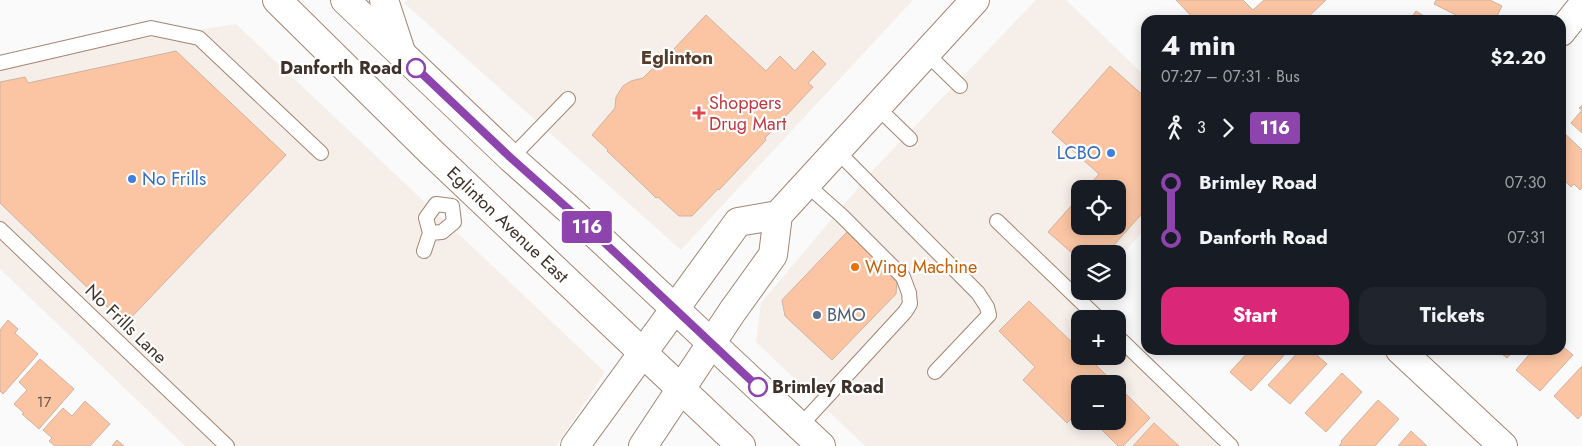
<!DOCTYPE html>
<meta charset="utf-8">
<style>
body{margin:0;font-family:Jost,sans-serif;background:#20242c;color:#f1f3f6;height:100vh;display:flex;flex-direction:column;font-size:19px;white-space:nowrap}
*{box-sizing:border-box;margin:0}
p{font-size:16px;color:#9ea1a6}
.icon{flex:none;width:28px;height:28px;fill:none;stroke:currentColor;stroke-width:2;stroke-linecap:round;stroke-linejoin:round}
.map{position:relative;flex:1;overflow:hidden}
.side{position:absolute;left:1141px;top:15px;width:425px;height:340px;display:flex;flex-direction:column;background:#171b24;border-radius:15px;box-shadow:0 2px 12px #0003}
.side>*{flex:none}
.badge{padding:0 10px;border-radius:4px;font-size:18px;line-height:32px}
.controls{position:absolute;left:1071px;top:180px;display:grid;gap:10px}
.controls a{display:grid;place-items:center;width:55px;height:55px;border-radius:10px;background:#171b24;box-shadow:0 2px 12px #0003;font-size:25px}
.map>.badge{position:absolute;translate:-50% -50%;box-shadow:0 0 0 2px #fff}
.legs{display:flex;align-items:center;gap:8px;height:55px;padding:0 20px;font-size:16px}
.legs p{margin-inline-start:auto}
.head{display:flex;align-items:center;justify-content:space-between;height:85px;padding:0 20px}
h1{font-size:28px;font-weight:700;line-height:38px}
.button{display:flex;gap:10px;margin-top:auto;padding:10px 20px}
.button a{flex:1;height:58px;border-radius:15px;background:#db2777;color:#fff;font-size:20px;font-weight:700;line-height:58px;text-align:center}
.button a+a{background:#20242c;color:#f1f3f6}
ul{padding:0 20px;list-style:none}
li{display:flex;align-items:center;gap:18px;height:55px;font-size:19px}
li i{display:grid;place-items:center;width:8px;height:100%;margin:0 6px;background:currentColor}
li i::after{content:'';width:12px;height:12px;margin:-6px;border:4px solid;border-radius:50%;background:#171b24}
li p{margin-inline-start:auto}
li:first-child i{background:linear-gradient(#0000 50%,currentColor 0)}
li:last-child i{background:linear-gradient(currentColor 50%,#0000 0)}
.map>svg:first-child{display:block}
</style>
<div class="map">
<svg width="1582" height="446" viewBox="0 0 1582 446">
<rect width="100%" height="100%" fill="#fafafa"/>
<path fill="#f6eee9" fill-rule="evenodd" d="M407,0H913L681,250L404,3Z
M1036,0H1066L1146,77V228L1118,259V254H1080V291H1087L1078,302L1096,319H1080V356H1118V339L1230,446H865L756,342L761,303L874,169ZM1080,189H1118V226H1080ZM1080,384H1118V421H1080Z
M236,24L605,372L556,446H185L0,269V61Z"/>
<path fill="#fbc5a3" stroke="#d1b29f" d="M1176,0H1243L1253,10L1264,0H1326L1305,20H1195Z
M1436,0H1490L1502,6L1495,20H1466L1434,4Z
M1416,11L1430,20H1410Z
M706,15L766,71L780,56L795,71L813,51L826,64L808,83L813,87L765,138L766,140L719,190L718,189L692,216H679L658,197L656,198L647,189L607,151L608,150L592,135L615,108L616,97L623,86L631,81L643,78L653,68L654,70Z
M176,51L286,155L125,324L0,203V82L25,77L28,83Z
M1110,66L1146,98V209L1106,254H1080V260L1048,232L1080,196V226H1118V189H1086L1099,174L1052,132Z
M1582,105V133L1571,123L1582,110L1579,108Z
M1561,130L1582,150V188L1580,190L1574,184L1571,187L1561,177Z
M847,232L897,279L896,294L832,360L785,316L782,300Z
M1029,301L1080,350V356H1087L1115,384H1080V410L1067,423L1023,380L1035,367L999,331Z
M8,320L18,329L15,333L38,354L3,394L0,391V330Z
M1561,345L1573,355L1540,391L1516,370L1533,350H1561Z
M1250,350L1288,351L1251,391L1230,372Z
M1300,350H1311L1327,364L1290,404L1268,385Z
M1497,350H1514L1507,358Z
M40,359L74,389L39,429L22,414L24,413L14,404L27,390L19,382Z
M1582,366V414L1578,419L1554,396Z
M1342,373L1362,392L1326,432L1305,413Z
M1118,386L1150,418L1123,446H1118L1093,421H1118Z
M1378,400L1399,419L1375,446H1339L1342,442L1341,441Z
M85,401L110,424L90,446H55L49,441L52,438L43,430L63,408L72,416Z
M1154,423L1179,446H1133Z
M1411,431L1427,446H1398Z
M117,440L124,446H112Z"/>
<g fill="none" stroke-linecap="round" stroke-linejoin="round">
<g stroke="#a28572" stroke-width="16">
<path id="service" d="M926,53L960,86
M0,63L151,28L199,38L321,153
M877,107L910,139
M837,151L978,293L987,307L989,315L935,372
M511,158L568,99
M997,221L1099,319
M0,229L227,446
M430,233L442,232L454,222L452,206
M424,251L430,233L426,218L436,204L452,206
M1118,337L1231,446
M800,426L905,312L910,304L909,293L903,277L841,215L806,184"/>
</g>
<g stroke="#a28572" stroke-width="30">
<path id="minor" d="M1561,32L1582,6
M1400,350L1503,446"/>
</g>
<g stroke="#a28572" stroke-width="30">
<path id="secondary" d="M575,446L738,222L778,215
M643,446L732,312L773,255L778,215L975,0"/>
</g>
<g stroke="#a28572" stroke-width="30">
<g id="primary">
<path id="s1" d="M277,0L430,151L741,446"/>
<path d="M345,0L511,158L574,214L821,446"/>
<path d="M384,0L401,52"/>
</g>
</g>
<use href="#service" stroke="#fff" stroke-width="14"/>
<use href="#minor" stroke="#fff" stroke-width="28"/>
<use href="#secondary" stroke="#fff" stroke-width="28"/>
<use href="#primary" stroke="#fff" stroke-width="28"/>
</g>
<g fill="none" stroke-linecap="round" stroke-linejoin="round">
<g stroke="#fff" stroke-width="11">
<path id="line-1" d="M416,68L511,158L574,214L758,387"/>
</g>
<use href="#line-1" stroke="#8e44ad" stroke-width="8"/>
</g>
<g fill="#fff" stroke="#8e44ad" stroke-width="2.5">
<circle cx="416" cy="68" r="9"/>
<circle cx="758" cy="387" r="9"/>
</g>
<path fill="#e0444e" stroke="#fff" stroke-width="2" d="M696.5 105.5h5v5h5v5h-5v5h-5v-5h-5v-5h5z"/>
<g fill="#3f7fe0" stroke="#fff" stroke-width="2">
<circle cx="1111" cy="153" r="5"/>
<circle cx="132" cy="179" r="5"/>
</g>
<circle fill="#e8710a" stroke="#fff" stroke-width="2" cx="855" cy="267" r="5"/>
<circle fill="#5c6f8a" stroke="#fff" stroke-width="2" cx="817" cy="315" r="5"/>
<g text-anchor="middle" dominant-baseline="central" stroke-width="4.5" stroke-linejoin="round" paint-order="stroke">
<g font-size="15" fill="#6d5648">
<text x="44" y="402">17</text>
</g>
<g font-size="18" font-weight="bold" fill="#3e3129" stroke="#fff" text-anchor="end">
<text x="402" y="68">Danforth Road</text>
<text x="772" y="387" text-anchor="start">Brimley Road</text>
</g>
<g font-size="18" fill="#be3a42" stroke="#fff" text-anchor="start">
<text x="709" y="103">Shoppers<tspan x="709" dy="21">Drug Mart</tspan></text>
</g>
<g font-size="18" fill="#366cbe" stroke="#fff" text-anchor="end">
<text x="1101" y="153">LCBO</text>
<text x="142" y="179" text-anchor="start">No Frills</text>
</g>
<g font-size="18" fill="#3e3129" stroke="#fff">
<text stroke="none"><textPath href="#s1" startOffset="322">Eglinton Avenue East</textPath></text>
<text transform="translate(126 324) rotate(44)">No Frills Lane</text>
</g>
<g font-size="18" fill="#c56008" stroke="#fff" text-anchor="start">
<text x="865" y="267">Wing Machine</text>
</g>
<g font-size="18" fill="#4e5e75" stroke="#fff" text-anchor="start">
<text x="827" y="315">BMO</text>
</g>
<g font-size="19" font-weight="bold" fill="#553c2b" stroke="#fff">
<text x="677" y="57">Eglinton</text>
</g>
</g>
</svg>
<div class="controls">
<a><svg class="icon" aria-label="locate" viewBox="0 0 24 24"><circle cx="12" cy="12" r="6"/><path d="M12 2v4M12 18v4M2 12h4M18 12h4"/></svg></a>
<a><svg class="icon" aria-label="layers" viewBox="0 0 24 24"><path d="M12 4l9 5-9 5-9-5zM3 14l9 5 9-5"/></svg></a>
<a>+</a>
<a>−</a>
</div>
<b class="badge" style="left:587px;top:227px;background:#8e44ad;color:#fff">116</b>
<section class="side">
<div class="head"><div><h1>4 min</h1><p>07:27 – 07:31 · Bus</p></div><b>$2.20</b></div>
<div class="legs"><svg class="icon" aria-label="walk" viewBox="0 0 24 24"><circle cx="13" cy="4" r="2"/><path d="M13 8l-2 6 4 7M11 14l-3 7M7 12l3-4h3l4 4"/></svg>3<svg class="icon" aria-label="forward" viewBox="0 0 24 24"><path d="M9 5l7 7-7 7"/></svg><b class="badge" style="background:#8e44ad;color:#fff">116</b></div>
<ul>
<li><i style="color:#8e44ad"></i><b>Brimley Road</b><p>07:30</p></li>
<li><i style="color:#8e44ad"></i><b>Danforth Road</b><p>07:31</p></li>
</ul>
<div class="button"><a>Start</a><a>Tickets</a></div>
</section>
</div>
